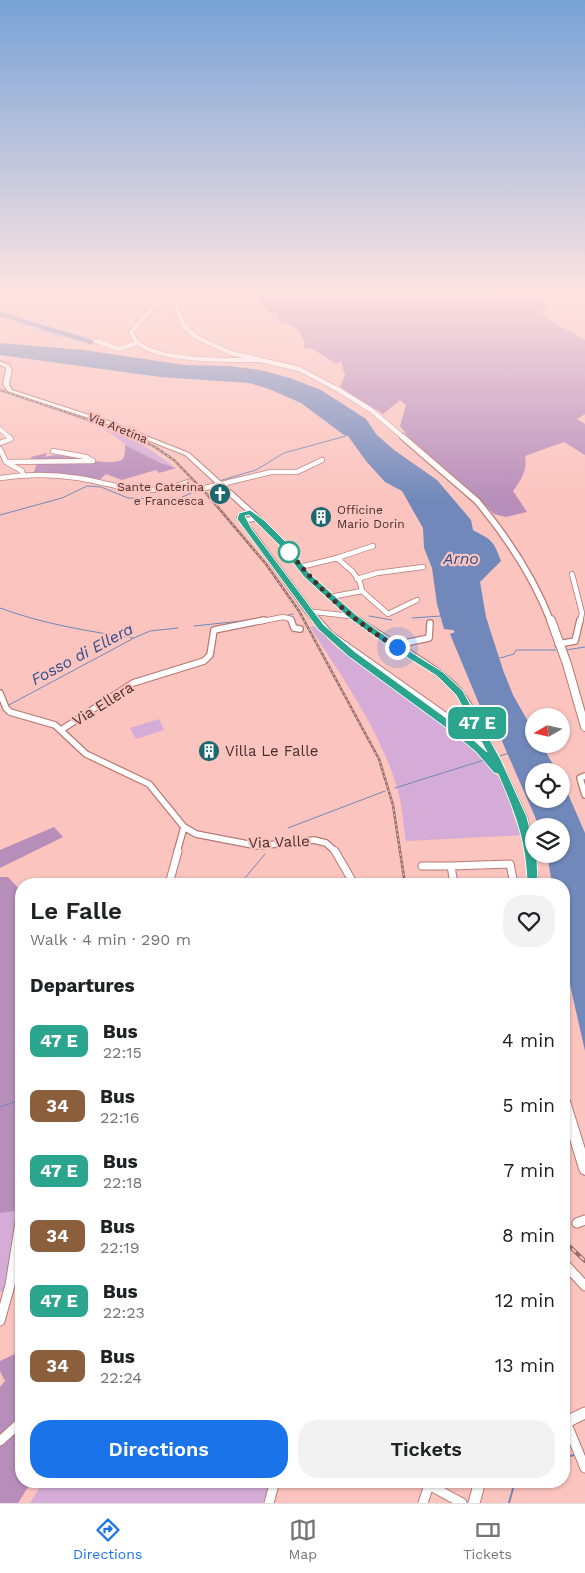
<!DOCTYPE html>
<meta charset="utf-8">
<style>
body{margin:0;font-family:"Work Sans",sans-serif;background:#f2f2f2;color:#202124;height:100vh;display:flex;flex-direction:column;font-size:19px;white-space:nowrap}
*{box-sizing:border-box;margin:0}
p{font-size:16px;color:#757577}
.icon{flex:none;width:28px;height:28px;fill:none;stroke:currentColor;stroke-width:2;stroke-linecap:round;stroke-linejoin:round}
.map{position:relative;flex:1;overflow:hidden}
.details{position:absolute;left:15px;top:878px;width:555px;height:610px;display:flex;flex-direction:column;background:#fff;border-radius:20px;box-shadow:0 1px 4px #0004}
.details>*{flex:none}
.badge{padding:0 10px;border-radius:8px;font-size:18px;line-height:32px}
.needle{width:32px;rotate:261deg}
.fabs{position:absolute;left:525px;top:708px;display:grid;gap:10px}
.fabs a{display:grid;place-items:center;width:45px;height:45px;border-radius:50%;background:#fff;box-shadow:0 1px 4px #0004;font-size:25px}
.you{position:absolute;width:25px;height:25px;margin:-12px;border:4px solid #fff;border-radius:50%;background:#1a73e8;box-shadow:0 0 0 8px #1a73e833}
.map>.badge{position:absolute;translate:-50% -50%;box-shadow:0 0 0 2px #fff}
h2{padding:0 15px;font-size:19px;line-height:45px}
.round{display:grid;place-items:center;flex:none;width:52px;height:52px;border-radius:20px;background:#f2f2f2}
.headline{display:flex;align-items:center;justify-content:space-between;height:85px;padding:0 15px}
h1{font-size:24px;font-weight:600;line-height:38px}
.action{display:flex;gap:10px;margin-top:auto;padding:10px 15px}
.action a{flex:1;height:58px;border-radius:20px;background:#1a73e8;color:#fff;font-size:20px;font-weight:600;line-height:58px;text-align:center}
.action a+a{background:#f2f2f2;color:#202124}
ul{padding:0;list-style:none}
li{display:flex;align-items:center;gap:15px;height:65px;padding:0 15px}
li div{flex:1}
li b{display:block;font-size:19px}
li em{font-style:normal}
li .badge{min-width:55px;font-weight:700;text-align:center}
.menu{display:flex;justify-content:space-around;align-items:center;height:70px;border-top:1px solid #e0e0e0;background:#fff;font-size:14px;color:#757577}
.menu a{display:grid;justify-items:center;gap:2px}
.menu .selected{color:#1a73e8}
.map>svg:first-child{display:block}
</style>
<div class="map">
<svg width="585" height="1503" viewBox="0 0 585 1503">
<rect width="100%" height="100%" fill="#fbc4bf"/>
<path fill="#d4acd7" d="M0,310L52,328L89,337L93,341L57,337L0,317Z
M98,426L139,442L176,468C162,463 136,453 125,444C116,437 109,431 98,426Z
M314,626L337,648L447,725L474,747L487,761L504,786L515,810L512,811L516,823L520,824L523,835L406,841C403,822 402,802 396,784C378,727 342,677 310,627Z
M159,719L164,730L136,739L130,728Z
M16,1211L10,1275L5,1291L0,1292V1213Z
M44,1481H270L263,1503H30Z"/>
<path fill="#b78dba" d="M249,292H538V295L549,305L541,311L547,319L585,340V414L577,419L585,424V455L564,442L525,456C528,469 521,480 513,491L527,512L506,517L494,514L470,490L413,442L400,426L406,405L400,400L383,414L342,389L340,386L345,376L341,361L336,364L313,349L303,348L305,344C300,329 294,324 278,322V314L269,313L256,296Z
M125,445L161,463L176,468L159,473L156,470L122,480L106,474L97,482L29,474L34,472L37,463L32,461L31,457L47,453L45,457C65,449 107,470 123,459L125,452Z
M54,827L63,837L0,868V850Z
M0,877H8L21,891V1197L16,1211L0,1213Z
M21,1351V1481H32L18,1503H0V1387L5,1381L0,1371V1361Z"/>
<path fill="#7088ba" d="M0,343L84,350L185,365L228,366L260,370L290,378L321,390L366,419L376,434L394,450L437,480L471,520L473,530C493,541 493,540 501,561L480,582L486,617L503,670L513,695L534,732V744H541L557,771H534V799H561V778L585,833V1051L564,958V884H552L547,854H561V826H539L498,732L480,706L450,634L455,632L453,630L444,629L437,604L432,568L424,548L423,528L402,491L385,482L366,461L348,436L344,435L301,403L269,389L249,383L160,377L0,355Z"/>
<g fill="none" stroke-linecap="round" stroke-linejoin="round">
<path stroke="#7088ba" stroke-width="1" d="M219,481L256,470L284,453L346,436
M0,515L62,498L87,486L101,487L128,498L153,499L180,498L216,482
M0,608C43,624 87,631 133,638
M285,616L293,614
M369,616L392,620
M412,618L441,616
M194,626L251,620
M566,650L585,647
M500,658L514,654L516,650H556
M7,706L134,638L150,631L178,628
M500,756L509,753
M395,788L484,760
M288,828L385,791
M240,884L265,854
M0,1107L21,1100"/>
<path stroke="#7088ba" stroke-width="2" d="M564,1457L575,1455
M509,1503L515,1481"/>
<path stroke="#7088ba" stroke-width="4" d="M0,314L91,342"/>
<g stroke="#b87975" stroke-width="5">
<path id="minor-far4" d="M167,292L131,332C133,335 134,340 137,342C157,362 231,360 259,360
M96,341L119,349L137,343
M0,429L10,438"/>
</g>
<g stroke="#b87975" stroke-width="6">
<path id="minor-far3" d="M0,443L11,439L9,437
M0,449L6,462L22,471L23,474
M6,462L93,461L86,457L53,451
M0,478C26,474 52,474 78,478C121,485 143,499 188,482
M205,488L271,472H297L322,460
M217,499L230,493
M255,515L282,543L307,576L360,622
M337,558L353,572L360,582L362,591L388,614L417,600
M300,567L337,558L373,546
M572,574L582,613L580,622
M357,579L377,573L423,567
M330,597L362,591
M315,612L350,616
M258,622L283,617L291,619L292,622"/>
</g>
<g stroke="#b87975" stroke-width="8">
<path id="minor-far2" d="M291,620L294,628L300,629
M358,620C388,642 428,661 454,686C472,704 485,737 496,760
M558,644L575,641L580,620
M397,647L400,644L429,638L430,623
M0,693L6,708L10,712L55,725L86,754L149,784L184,827L196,834L258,846L314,840L326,843L336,852
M446,723L467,728L473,724V717
M61,730L133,683L204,661L210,655L214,630L264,620
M585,776L580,778L585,795
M177,852L184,827"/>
</g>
<g stroke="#b87975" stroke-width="9">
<path id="minor-far1" d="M335,851L354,884
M422,866H451
M169,884L178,851
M454,884L451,866L510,864L514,884
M564,1137L574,1135"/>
</g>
<g stroke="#b87975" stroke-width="11">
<path id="minor" d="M577,1223L585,1220
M564,1263L585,1286
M0,1321L10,1285L21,1216
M566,1422L585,1468
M0,1441L21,1422
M269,1503L275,1481
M423,1503L429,1485L462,1503"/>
</g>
<g stroke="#b87975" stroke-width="13">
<path id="tertiary" d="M564,1423L585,1413
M474,1503L480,1481"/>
</g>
<g stroke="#b87975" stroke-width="5.5">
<path id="secondary-far2" d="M170,292L184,326L196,337L231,353L299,369L339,390L371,410L404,438"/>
</g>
<g stroke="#b87975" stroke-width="8">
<path id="secondary-far1" d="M403,437L477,501C507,537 534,578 551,622"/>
</g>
<g stroke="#b87975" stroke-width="10">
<path id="secondary" d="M551,620L567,664L585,727"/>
</g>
<g stroke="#b87975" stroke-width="2">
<path id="primary" d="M0,361L9,365L12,370L9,384L12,390L111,422L189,453L256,513L258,517L254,521L247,522L311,608L332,632L465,726L497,758L506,772L527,817L534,846V854H536L538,884H528L527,859L517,817L498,773L491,762L459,730L326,636L305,612L237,517L246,511L185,455L107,424L8,392L3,384L6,370L5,367L0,365ZM247,515L251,516L252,517L244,518Z
M564,1095L568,1097L570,1101L585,1149V1175L581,1173L579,1169L564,1119Z"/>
</g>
<use href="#minor-far4" stroke="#fff" stroke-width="4"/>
<use href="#minor-far3" stroke="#fff" stroke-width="4.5"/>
<use href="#minor-far2" stroke="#fff" stroke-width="5.5"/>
<use href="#minor-far1" stroke="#fff" stroke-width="7"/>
<use href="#minor" stroke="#fff" stroke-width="9"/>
<use href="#tertiary" stroke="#fff" stroke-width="11"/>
<use href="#secondary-far2" stroke="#fff" stroke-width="4.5"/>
<use href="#secondary-far1" stroke="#fff" stroke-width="5.5"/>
<use href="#secondary" stroke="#fff" stroke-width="8"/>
<use href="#primary" fill="#fff" fill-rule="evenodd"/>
<g stroke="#956e6a" stroke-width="2.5">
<path id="rail-far1" d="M0,390L122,431L155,447L174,460L205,492L266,564L299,611L379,759L393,805L405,884"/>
</g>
<g stroke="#956e6a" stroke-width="4">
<path id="rail" d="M564,1241L585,1261"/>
</g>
<use href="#rail-far1" stroke="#fbc4bf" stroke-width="1" stroke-dasharray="2.5" stroke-linecap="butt"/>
<use href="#rail" stroke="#fbc4bf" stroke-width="2" stroke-dasharray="5.5" stroke-linecap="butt"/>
</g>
<linearGradient id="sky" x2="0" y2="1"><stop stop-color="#78a2d6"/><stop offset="0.58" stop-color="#fde4e2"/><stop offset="1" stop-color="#fde4e2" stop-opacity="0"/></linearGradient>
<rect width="585" height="502" fill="url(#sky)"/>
<path fill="#2ba58e" stroke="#fff" fill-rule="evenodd" d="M250,510L264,520L285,541L310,574L355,614L387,637L443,672L463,691L501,760L527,817L537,858L538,884L537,887L533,888L527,884C526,841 515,813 498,774L494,773L476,752L453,733L348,656L318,629L237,519L239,513ZM249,515L279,545L304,577L349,618L381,641L437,676L456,695L487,752L460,728L354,651L324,625L252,529L245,516Z"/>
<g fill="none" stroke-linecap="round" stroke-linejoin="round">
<path stroke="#492e2c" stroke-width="5" stroke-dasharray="0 9" d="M289,552L288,550C318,589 354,622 397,647"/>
</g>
<defs>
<g id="church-disc" transform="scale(1.125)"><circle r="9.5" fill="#1c686f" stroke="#fbc4bf"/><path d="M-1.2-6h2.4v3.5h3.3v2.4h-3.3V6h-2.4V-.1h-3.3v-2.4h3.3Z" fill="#fff"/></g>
<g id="building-disc" transform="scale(1.125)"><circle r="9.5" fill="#1c686f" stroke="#fbc4bf"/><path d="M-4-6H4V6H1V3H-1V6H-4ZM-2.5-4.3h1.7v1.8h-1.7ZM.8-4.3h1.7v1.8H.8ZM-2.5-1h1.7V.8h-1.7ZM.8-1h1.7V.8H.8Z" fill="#fff"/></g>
</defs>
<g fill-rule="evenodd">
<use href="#church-disc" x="220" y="494"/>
<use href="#building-disc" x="321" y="517"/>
<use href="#building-disc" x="209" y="751"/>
</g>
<circle fill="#fff" stroke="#2ba58e" stroke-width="2.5" cx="289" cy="552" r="10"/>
<g text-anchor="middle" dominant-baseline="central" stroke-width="4.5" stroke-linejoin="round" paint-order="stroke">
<g font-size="12" fill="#492e2c" stroke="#fbc4bf">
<text transform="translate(118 428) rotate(22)">Via Aretina</text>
</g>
<g font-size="12" fill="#492e2c" stroke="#fbc4bf" text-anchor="end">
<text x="204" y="487">Sante Caterina<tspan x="204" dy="14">e Francesca</tspan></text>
<text x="337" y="510" text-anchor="start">Officine<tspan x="337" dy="14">Mario Dorin</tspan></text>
</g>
<g font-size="15" fill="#492e2c" stroke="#fbc4bf">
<text transform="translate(103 704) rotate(-32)">Via Ellera</text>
<text transform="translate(279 842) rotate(-2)">Via Valle</text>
</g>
<g font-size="15" fill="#492e2c" stroke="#fbc4bf" text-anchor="start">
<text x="225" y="751">Villa Le Falle</text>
</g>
<g font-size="16" font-style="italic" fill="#304d8c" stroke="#fbc4bf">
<text x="461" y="558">Arno</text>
<text transform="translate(82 654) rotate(-28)">Fosso di Ellera</text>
</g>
</g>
</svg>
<div class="fabs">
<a><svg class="needle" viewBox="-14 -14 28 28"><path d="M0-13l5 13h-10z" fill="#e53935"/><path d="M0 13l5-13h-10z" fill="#757577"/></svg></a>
<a><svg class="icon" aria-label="locate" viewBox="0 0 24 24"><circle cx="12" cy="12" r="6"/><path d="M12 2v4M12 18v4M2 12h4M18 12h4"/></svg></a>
<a><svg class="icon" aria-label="layers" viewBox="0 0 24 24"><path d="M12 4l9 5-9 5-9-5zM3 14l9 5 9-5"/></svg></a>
</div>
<div class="you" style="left:397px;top:647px"></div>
<b class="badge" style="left:477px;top:723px;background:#2ba58e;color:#fff">47 E</b>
<section class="details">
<div class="headline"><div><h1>Le Falle</h1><p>Walk · 4 min · 290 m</p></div><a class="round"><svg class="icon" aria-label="heart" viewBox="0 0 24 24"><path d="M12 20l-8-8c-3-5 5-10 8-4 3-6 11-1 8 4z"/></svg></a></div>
<h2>Departures</h2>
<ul>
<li><span class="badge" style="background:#2ba58e;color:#fff">47 E</span><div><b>Bus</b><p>22:15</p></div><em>4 min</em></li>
<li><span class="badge" style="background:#8b5e3c;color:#fff">34</span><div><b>Bus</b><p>22:16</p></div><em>5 min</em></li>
<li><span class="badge" style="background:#2ba58e;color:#fff">47 E</span><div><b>Bus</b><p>22:18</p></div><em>7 min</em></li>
<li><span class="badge" style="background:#8b5e3c;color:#fff">34</span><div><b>Bus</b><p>22:19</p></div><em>8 min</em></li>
<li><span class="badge" style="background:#2ba58e;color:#fff">47 E</span><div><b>Bus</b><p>22:23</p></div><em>12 min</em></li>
<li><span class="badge" style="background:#8b5e3c;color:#fff">34</span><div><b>Bus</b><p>22:24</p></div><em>13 min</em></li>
</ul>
<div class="action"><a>Directions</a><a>Tickets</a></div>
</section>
</div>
<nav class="menu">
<a class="selected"><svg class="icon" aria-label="directions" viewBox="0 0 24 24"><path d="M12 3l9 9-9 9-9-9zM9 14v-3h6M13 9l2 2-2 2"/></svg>Directions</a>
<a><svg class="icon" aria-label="map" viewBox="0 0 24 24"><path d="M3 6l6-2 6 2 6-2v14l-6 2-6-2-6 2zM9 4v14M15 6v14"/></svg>Map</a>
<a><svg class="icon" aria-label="tickets" viewBox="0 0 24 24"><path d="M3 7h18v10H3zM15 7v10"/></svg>Tickets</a>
</nav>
